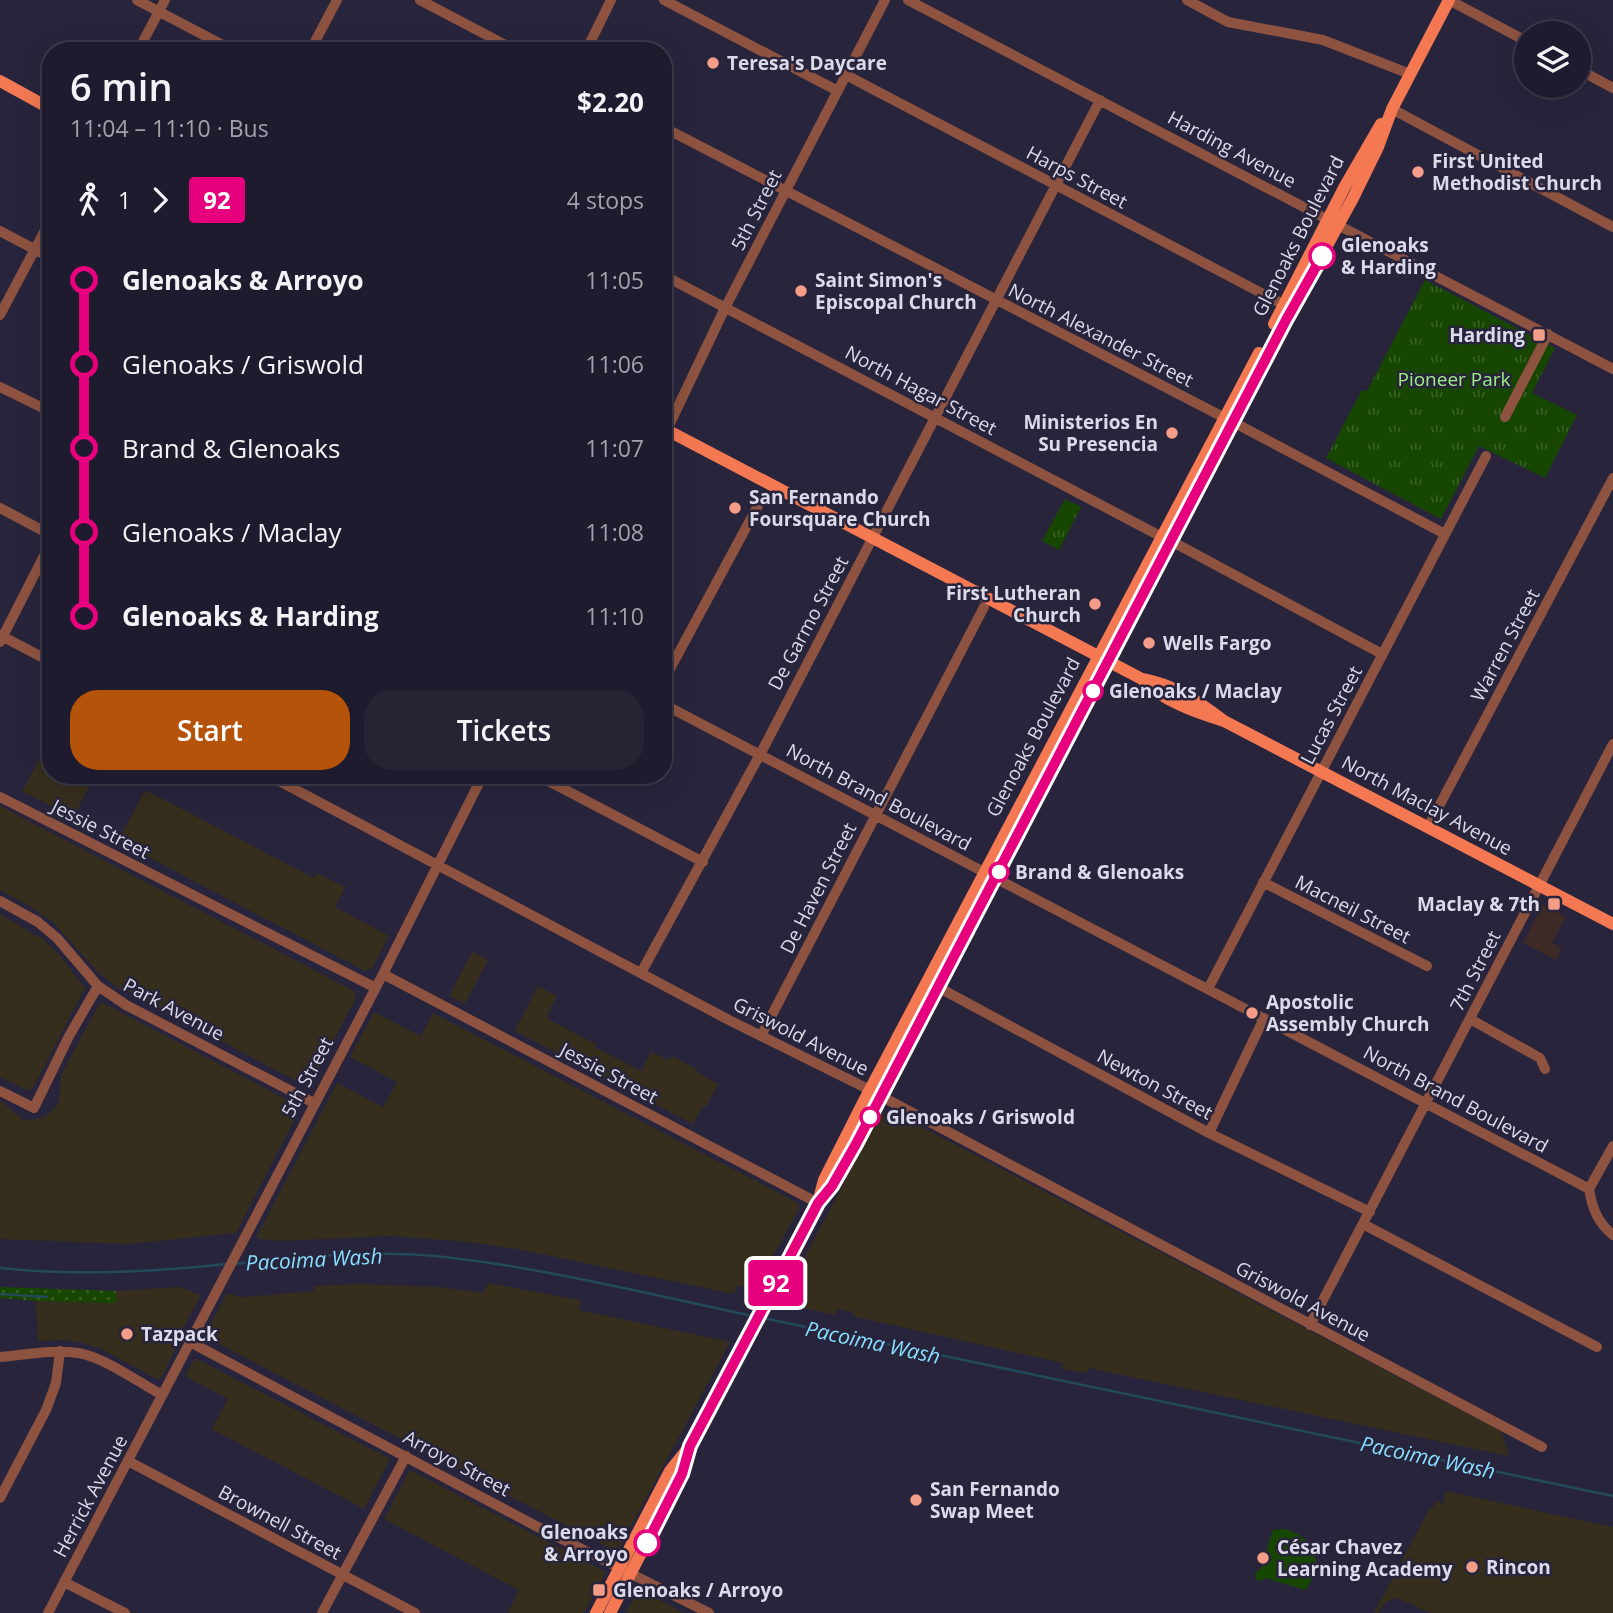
<!DOCTYPE html>
<meta charset="utf-8">
<style>
body{margin:0;font-family:"Open Sans",sans-serif;background:#252435;color:#f1f3f6;height:100vh;display:flex;flex-direction:column;font-size:26px;white-space:nowrap}
*{box-sizing:border-box;margin:0}
p{font-size:23px;color:#a0a1aa}
.icon{flex:none;width:38px;height:38px;fill:none;stroke:currentColor;stroke-width:2;stroke-linecap:round;stroke-linejoin:round}
.map{position:relative;flex:1;overflow:hidden}
.side{position:absolute;left:42px;top:42px;width:630px;height:742px;display:flex;flex-direction:column;background:#1d1b2d;border-radius:28px;box-shadow:0 7px 28px #0002,0 0 0 2px #3b3949}
.side>*{flex:none}
.badge{padding:0 14px;border-radius:5px;font-size:24px;line-height:46px}
.tools{position:absolute;left:1514px;top:21px;display:grid;gap:14px}
.tools a{display:grid;place-items:center;width:77px;height:77px;border-radius:50%;background:#1d1b2d;box-shadow:0 7px 28px #0002,0 0 0 2px #3b3949;font-size:35px}
.map>.badge{position:absolute;translate:-50% -50%;box-shadow:0 0 0 4px #fff}
.legs{display:flex;align-items:center;gap:10px;height:77px;padding:0 28px;font-size:23px}
.legs p{margin-inline-start:auto}
.head{display:flex;align-items:center;justify-content:space-between;height:119px;padding:0 28px}
h1{font-size:38px;font-weight:600;line-height:52px}
.primary-button{display:flex;gap:14px;margin-top:auto;padding:14px 28px}
.primary-button a{flex:1;height:80px;border-radius:28px;background:#b45309;color:#fff;font-size:28px;font-weight:600;line-height:80px;text-align:center}
.primary-button a+a{background:#252435;color:#f1f3f6}
ul{padding:0 28px;list-style:none}
li{display:flex;align-items:center;gap:24px;height:84px;font-size:26px}
li i{display:grid;place-items:center;width:10px;height:100%;margin:0 9px;background:currentColor}
li i::after{content:'';width:18px;height:18px;margin:-9px;border:5px solid;border-radius:50%;background:#1d1b2d}
li p{margin-inline-start:auto}
li:first-child i{background:linear-gradient(#0000 50%,currentColor 0)}
li:last-child i{background:linear-gradient(currentColor 50%,#0000 0)}
.map>svg:first-child{display:block}
</style>
<div class="map">
<svg width="1613" height="1613" viewBox="0 0 1613 1613">
<defs>
<pattern id="park-tufts" width="24" height="20" patternUnits="userSpaceOnUse" patternTransform="scale(1.75)"><rect width="24" height="20" fill="#174601"/><path d="M3 7l-1-3M5 7V3M7 7l1-3M15 17l-1-3M17 17v-4M19 17l1-3" fill="none" stroke="#386026"/></pattern>
<pattern id="garden-dots" width="8" height="8" patternUnits="userSpaceOnUse" patternTransform="scale(1.75)"><rect width="8" height="8" fill="#174601"/><path d="M2 2h.1M6 6h.1" fill="none" stroke="#386026" stroke-width="1.8" stroke-linecap="round"/></pattern>
</defs>
<rect width="100%" height="100%" fill="#27243c"/>
<path fill="#362e1d" d="M50,741L51,775H95L73,818L22,791Z
M145,790L314,878L317,873L345,887L335,907L389,936L372,969L365,971L118,841Z
M0,806L354,991L356,998L311,1084L304,1085L127,991L125,993L99,973L53,922L31,907L0,890Z
M0,914L40,938L41,937L57,952L85,988L34,1086L29,1091L0,1077Z
M472,952L488,960L465,1004L449,996Z
M538,986L557,996L546,1018L596,1044L594,1047L641,1071L651,1052L668,1060L671,1056L697,1069L696,1072L718,1084L706,1107L703,1106L693,1124L515,1031Z
M103,1003L295,1104L298,1108L297,1115L236,1233L128,1244L0,1239V1100L23,1120L41,1119L53,1110L59,1102L61,1075L98,1006Z
M374,1012L421,1036L433,1013L798,1203L799,1209L767,1267L753,1303L749,1301L750,1289L737,1285L734,1294L517,1249L469,1242L391,1236L277,1241L256,1238L337,1083L383,1107L397,1082L350,1057Z
M886,1112L901,1116L1501,1431L1509,1456L1088,1368L1087,1373L1062,1369L1063,1363L852,1316L853,1312L837,1309L835,1315L780,1303L880,1116Z
M488,1283L580,1300L579,1310L730,1342L617,1552L204,1336L227,1293L241,1297L269,1295L314,1291V1286L358,1284L440,1287L483,1293Z
M179,1287L201,1295L179,1335L181,1337L162,1377L157,1379L101,1349L82,1343L64,1340L38,1341L36,1301L115,1303L116,1291Z
M195,1358L390,1459L364,1509L212,1429L228,1399L185,1376Z
M410,1470L606,1572L584,1613H508L519,1590L384,1519Z
M1445,1491L1613,1527V1613H1430L1397,1598L1386,1602L1378,1613H1374L1430,1508H1432L1437,1501L1443,1504Z
M642,1591L646,1593L684,1613H626L636,1594Z"/>
<path fill="#3d2926" d="M1543,904L1566,917L1552,943L1562,948L1556,960L1523,943Z"/>
<path fill="#174601" d="M1285,1529C1317,1538 1325,1564 1305,1590L1266,1578L1259,1581L1255,1577L1256,1572L1261,1569L1273,1530Z"/>
<path fill="url(#park-tufts)" d="M1425,280L1555,348L1532,393L1577,415L1545,478L1479,446L1441,519L1326,458L1362,390L1367,391Z
M1065,499L1081,507L1059,550L1042,541Z"/>
<path fill="url(#garden-dots)" d="M0,1287L116,1291V1303L36,1301L0,1298Z"/>
<g fill="none" stroke-linecap="round" stroke-linejoin="round">
<path stroke="#224a59" stroke-width="2.5" d="M234,1264C300,1257 368,1250 435,1256C542,1267 648,1294 753,1316
M0,1268C76,1276 151,1272 227,1264
M0,1294L47,1297
M763,1318L1613,1496"/>
<path stroke="#8e5340" stroke-width="10" d="M137,0L234,51
M420,0L517,51
M664,0L838,91
M908,0L1613,369
M1187,0L1228,22L1323,40L1410,74
M1449,0L1526,41
M138,51L165,0
M310,51L337,0
M586,51L611,0
M1578,69L1613,88
M846,75L1290,308
M1392,109L1613,227
M663,127L1225,418
M0,231L51,258
M663,275L1162,537
M0,315L51,219
M0,387L51,412
M1505,417L1548,334
M1233,422L1445,534
M663,438L725,308L885,0
M0,508L51,535
M1171,541L1382,654
M0,635L51,662
M0,642L51,542
M663,682L762,498
M663,704L1578,1183L1589,1189C1592,1208 1598,1223 1613,1235
M268,775L725,1018L862,1086L1542,1447
M537,775L703,862
M0,797L374,987
M1428,827L1613,478
M1263,882L1427,966
M0,901L38,922L57,938L98,986L126,1005L314,1103
M641,973L764,747L1100,100
M383,974L818,1203
M932,984L1209,1133L1370,1212
M1208,989L1486,456
M1470,1019L1540,1058L1545,1069
M761,1036L984,607
M0,1091L34,1108L69,1036L98,986
M1209,1133L1264,1018
M1589,1189L1613,1146
M1363,1224L1597,1347
M1310,1325L1613,744
M190,1342L534,1525L709,1613
M0,1357C25,1355 52,1349 78,1353C104,1357 138,1382 162,1395
M128,1461L415,1613
M0,1498L46,1410L56,1383L60,1351
M64,1582L125,1613
M48,1613L383,974L483,775
M322,1613L406,1456"/>
<path stroke="#f47952" stroke-width="12" d="M0,81L51,109
M1274,324L1345,186L1381,124
M663,428L1142,679C1163,701 1195,712 1224,721
M1142,679C1173,684 1199,702 1224,721L1613,924
M819,1199L824,1180L863,1103L1259,353
M596,1613L670,1471L690,1446L818,1203L832,1186L876,1106L1278,335L1353,198L1378,147L1392,109L1449,0
M610,1613L682,1474L688,1453"/>
</g>
<g fill="none" stroke-linecap="round" stroke-linejoin="round">
<g stroke="#fff" stroke-width="16">
<path id="line-1" d="M647,1543L682,1474L690,1446L764,1306L818,1203L832,1186L856,1144L1286,320L1322,256"/>
</g>
<use href="#line-1" stroke="#e6007e" stroke-width="10"/>
</g>
<g fill="#f49e89" stroke="#27243c" stroke-width="2.5">
<circle cx="713" cy="63" r="7"/>
<circle cx="1418" cy="172" r="7"/>
<circle cx="801" cy="291" r="7"/>
<rect x="1532" y="328" width="14" height="14" rx="3.5"/>
<circle cx="1172" cy="433" r="7"/>
<circle cx="735" cy="508" r="7"/>
<circle cx="1095" cy="604" r="7"/>
<circle cx="1149" cy="643" r="7"/>
<rect x="1547" y="897" width="14" height="14" rx="3.5"/>
<circle cx="1252" cy="1013" r="7"/>
<circle cx="127" cy="1334" r="7"/>
<circle cx="916" cy="1500" r="7"/>
<circle cx="1263" cy="1558" r="7"/>
<circle cx="1472" cy="1567" r="7"/>
<rect x="592" y="1583" width="14" height="14" rx="3.5"/>
</g>
<g fill="#fff" stroke="#e6007e" stroke-width="3.5">
<circle cx="1322" cy="256" r="12"/>
<circle cx="1093" cy="691" r="9"/>
<circle cx="999" cy="872" r="9"/>
<circle cx="870" cy="1117" r="9"/>
<circle cx="647" cy="1543" r="12"/>
</g>
<g text-anchor="middle" dominant-baseline="central" stroke-width="5" stroke-linejoin="round" paint-order="stroke">
<g font-size="19" font-weight="bold" fill="#dbdae9" stroke="#27243c" text-anchor="start">
<text x="727" y="63">Teresa's Daycare</text>
<text x="1432" y="161">First United<tspan x="1432" dy="22">Methodist Church</tspan></text>
<text x="815" y="280">Saint Simon's<tspan x="815" dy="22">Episcopal Church</tspan></text>
<text x="1525" y="335" text-anchor="end">Harding</text>
<text x="1158" y="422" text-anchor="end">Ministerios En<tspan x="1158" dy="22">Su Presencia</tspan></text>
<text x="749" y="497">San Fernando<tspan x="749" dy="22">Foursquare Church</tspan></text>
<text x="1081" y="593" text-anchor="end">First Lutheran<tspan x="1081" dy="22">Church</tspan></text>
<text x="1163" y="643">Wells Fargo</text>
<text x="1540" y="904" text-anchor="end">Maclay &amp; 7th</text>
<text x="1266" y="1002">Apostolic<tspan x="1266" dy="22">Assembly Church</tspan></text>
<text x="141" y="1334">Tazpack</text>
<text x="930" y="1489">San Fernando<tspan x="930" dy="22">Swap Meet</tspan></text>
<text x="1277" y="1547">César Chavez<tspan x="1277" dy="22">Learning Academy</tspan></text>
<text x="1486" y="1567">Rincon</text>
<text x="613" y="1590">Glenoaks / Arroyo</text>
</g>
<g font-size="19" fill="#dbdae9" stroke="#27243c">
<text transform="translate(1232 149) rotate(28)">Harding Avenue</text>
<text transform="translate(1077 177) rotate(28)">Harps Street</text>
<text transform="translate(756 210) rotate(-63)">5th Street</text>
<text transform="translate(1298 236) rotate(-63)">Glenoaks Boulevard</text>
<text transform="translate(1101 335) rotate(27)">North Alexander Street</text>
<text transform="translate(921 390) rotate(28)">North Hagar Street</text>
<text transform="translate(808 623) rotate(-62)">De Garmo Street</text>
<text transform="translate(1505 645) rotate(-62)">Warren Street</text>
<text transform="translate(1331 715) rotate(-62)">Lucas Street</text>
<text transform="translate(1033 737) rotate(-62)">Glenoaks Boulevard</text>
<text transform="translate(879 797) rotate(28)">North Brand Boulevard</text>
<text transform="translate(1427 805) rotate(28)">North Maclay Avenue</text>
<text transform="translate(101 829) rotate(27)">Jessie Street</text>
<text transform="translate(818 888) rotate(-63)">De Haven Street</text>
<text transform="translate(1353 909) rotate(27)">Macneil Street</text>
<text transform="translate(1475 971) rotate(-63)">7th Street</text>
<text transform="translate(174 1009) rotate(28)">Park Avenue</text>
<text transform="translate(801 1036) rotate(27)">Griswold Avenue</text>
<text transform="translate(609 1073) rotate(28)">Jessie Street</text>
<text transform="translate(307 1077) rotate(-62)">5th Street</text>
<text transform="translate(1155 1084) rotate(28)">Newton Street</text>
<text transform="translate(1456 1099) rotate(28)">North Brand Boulevard</text>
<text transform="translate(1303 1301) rotate(28)">Griswold Avenue</text>
<text transform="translate(457 1463) rotate(28)">Arroyo Street</text>
<text transform="translate(90 1496) rotate(-62)">Herrick Avenue</text>
<text transform="translate(280 1522) rotate(28)">Brownell Street</text>
</g>
<g font-size="19" font-weight="bold" fill="#dbdae9" stroke="#27243c" text-anchor="start">
<text x="1341" y="245">Glenoaks<tspan x="1341" dy="22">&amp; Harding</tspan></text>
<text x="1109" y="691">Glenoaks / Maclay</text>
<text x="1015" y="872">Brand &amp; Glenoaks</text>
<text x="886" y="1117">Glenoaks / Griswold</text>
<text x="628" y="1532" text-anchor="end">Glenoaks<tspan x="628" dy="22">&amp; Arroyo</tspan></text>
</g>
<g font-size="19" fill="#9eee85" stroke="#27243c">
<text x="1454" y="379">Pioneer Park</text>
</g>
<g font-size="21" font-style="italic" fill="#87deff" stroke="#27243c">
<text transform="translate(314 1259) rotate(-3)">Pacoima Wash</text>
<text transform="translate(873 1342) rotate(12)">Pacoima Wash</text>
<text transform="translate(1428 1457) rotate(12)">Pacoima Wash</text>
</g>
</g>
</svg>
<div class="tools">
<a><svg class="icon" aria-label="layers" viewBox="0 0 24 24"><path d="M12 4l9 5-9 5-9-5zM3 14l9 5 9-5"/></svg></a>
</div>
<b class="badge" style="left:776px;top:1283px;background:#e6007e;color:#fff">92</b>
<section class="side">
<div class="head"><div><h1>6 min</h1><p>11:04 – 11:10 · Bus</p></div><b>$2.20</b></div>
<div class="legs"><svg class="icon" aria-label="walk" viewBox="0 0 24 24"><circle cx="13" cy="4" r="2"/><path d="M13 8l-2 6 4 7M11 14l-3 7M7 12l3-4h3l4 4"/></svg>1<svg class="icon" aria-label="forward" viewBox="0 0 24 24"><path d="M9 5l7 7-7 7"/></svg><b class="badge" style="background:#e6007e;color:#fff">92</b><p>4 stops</p></div>
<ul>
<li><i style="color:#e6007e"></i><b>Glenoaks &amp; Arroyo</b><p>11:05</p></li>
<li><i style="color:#e6007e"></i><span>Glenoaks / Griswold</span><p>11:06</p></li>
<li><i style="color:#e6007e"></i><span>Brand &amp; Glenoaks</span><p>11:07</p></li>
<li><i style="color:#e6007e"></i><span>Glenoaks / Maclay</span><p>11:08</p></li>
<li><i style="color:#e6007e"></i><b>Glenoaks &amp; Harding</b><p>11:10</p></li>
</ul>
<div class="primary-button"><a>Start</a><a>Tickets</a></div>
</section>
</div>
